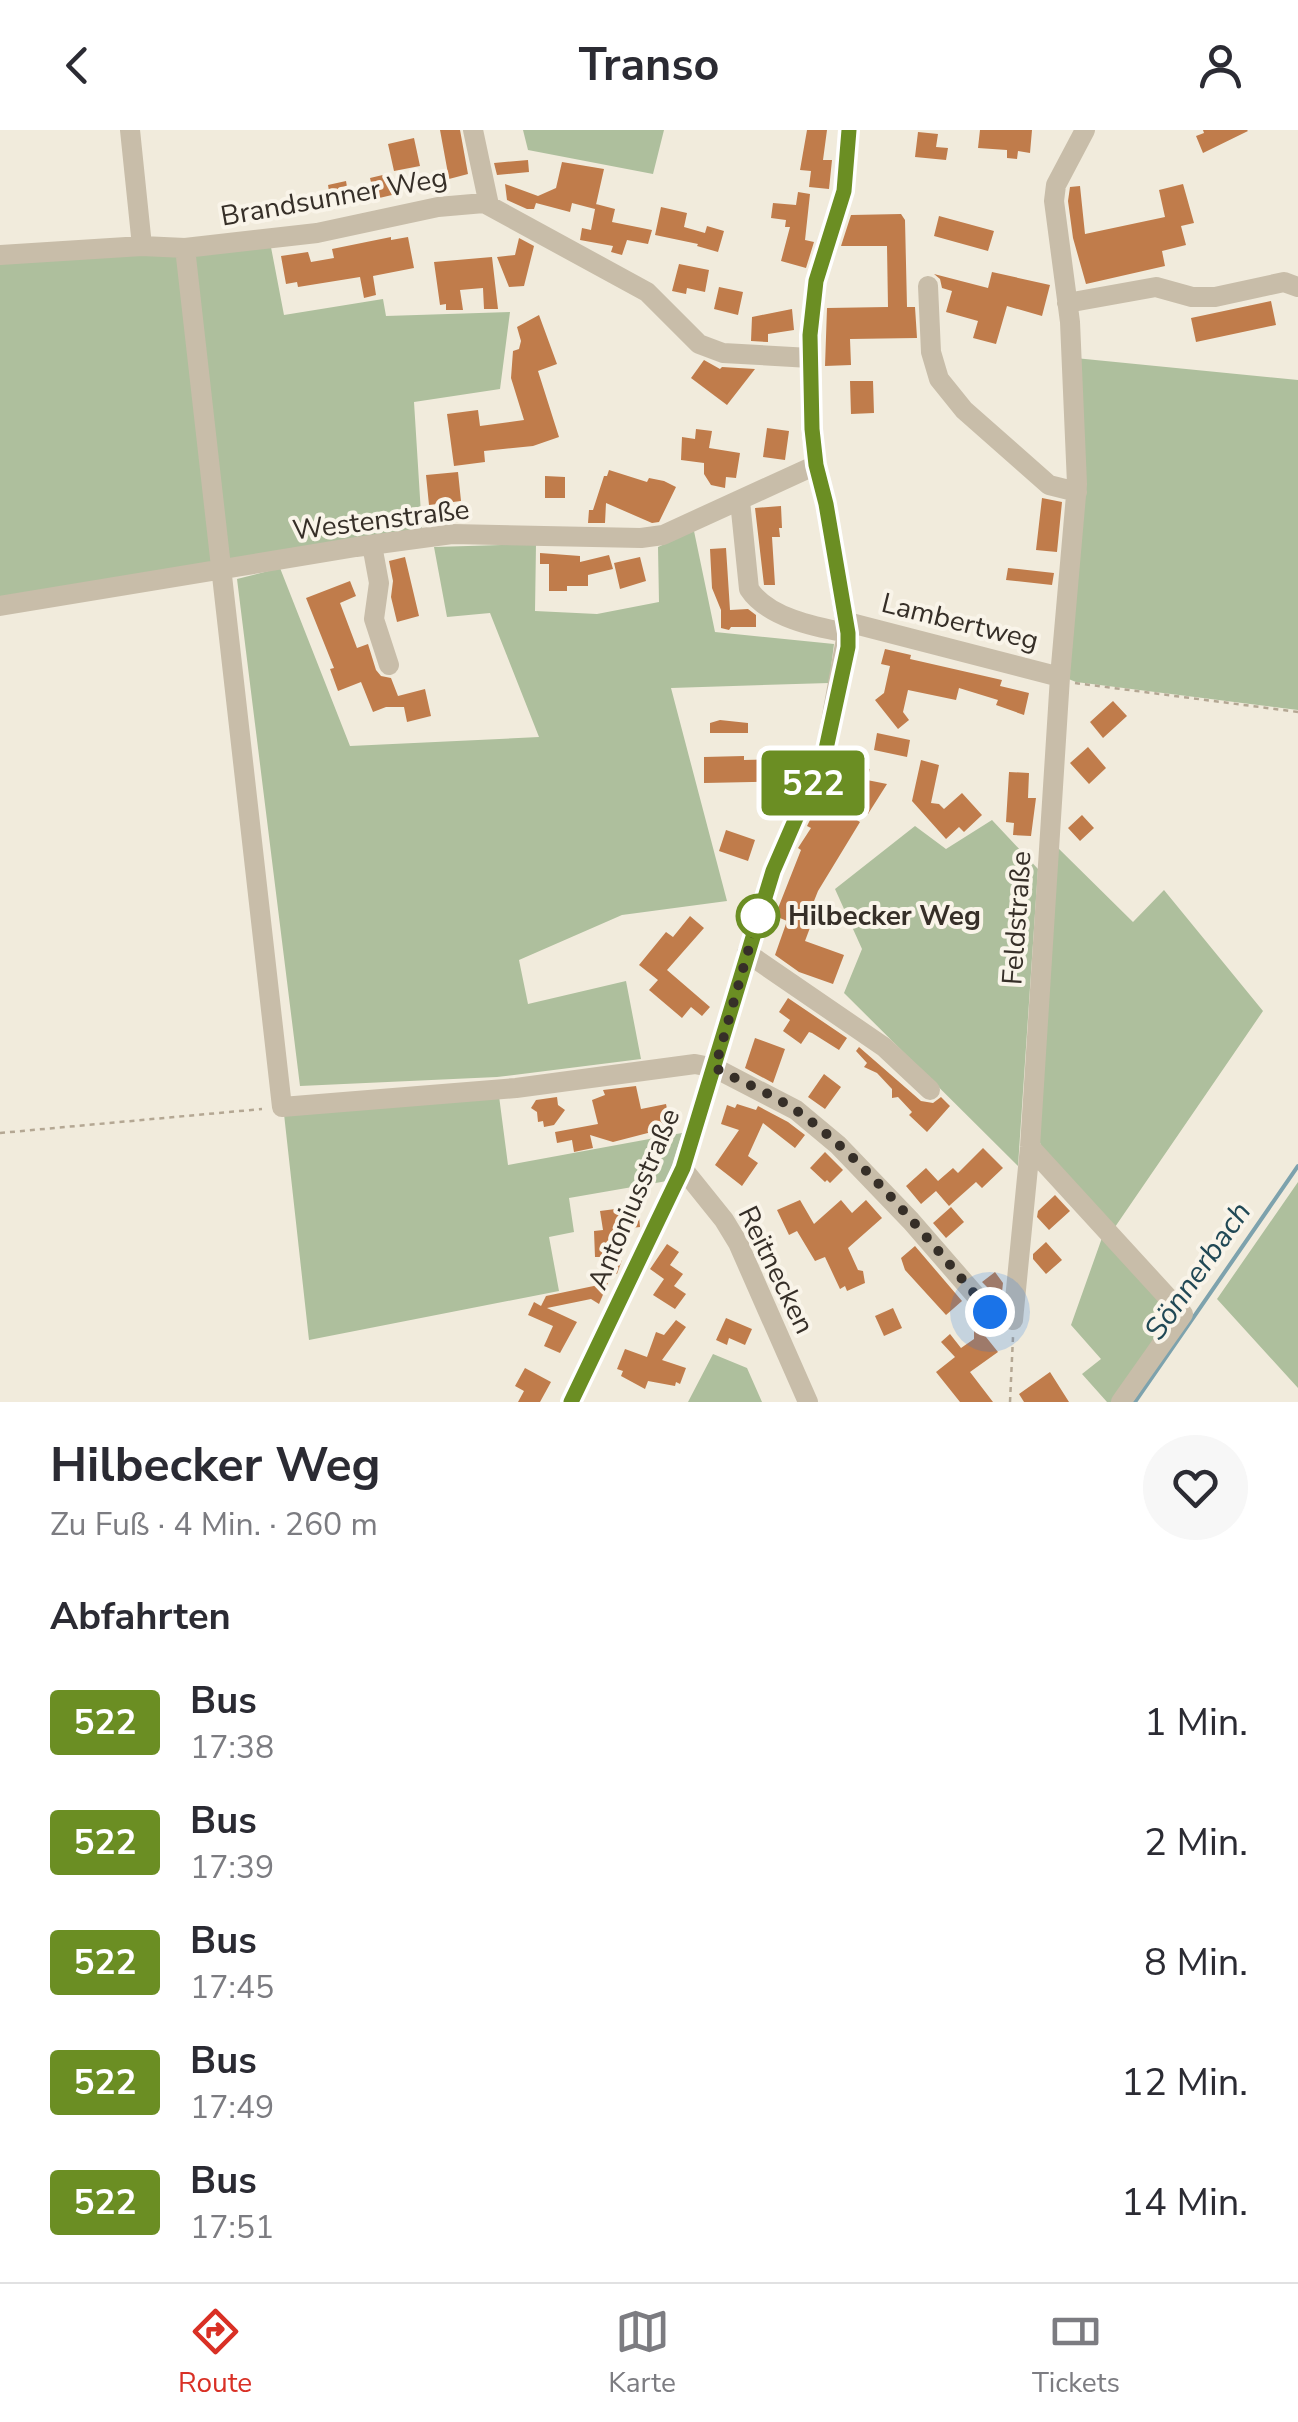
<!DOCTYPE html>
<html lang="de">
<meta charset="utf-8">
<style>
body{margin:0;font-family:"Nunito Sans",sans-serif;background:#f7f7f7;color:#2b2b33;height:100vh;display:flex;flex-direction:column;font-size:38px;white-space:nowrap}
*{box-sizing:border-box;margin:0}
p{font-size:32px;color:#7c7c81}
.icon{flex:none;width:55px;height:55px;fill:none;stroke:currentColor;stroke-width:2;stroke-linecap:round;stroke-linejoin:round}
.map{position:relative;height:1272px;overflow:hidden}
.drawer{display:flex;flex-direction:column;background:#fff;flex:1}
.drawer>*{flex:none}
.badge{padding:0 20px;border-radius:8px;font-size:35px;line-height:65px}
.you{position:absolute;width:50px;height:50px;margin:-25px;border:8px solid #fff;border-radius:50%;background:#1a73e8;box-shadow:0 0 0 15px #1a73e833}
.map>.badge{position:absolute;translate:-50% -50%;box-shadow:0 0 0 5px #fff}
h2{padding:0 50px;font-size:38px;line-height:90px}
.round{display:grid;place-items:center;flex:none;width:105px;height:105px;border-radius:52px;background:#f7f7f7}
.overview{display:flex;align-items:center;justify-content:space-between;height:170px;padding:0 50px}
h1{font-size:48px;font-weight:700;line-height:75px}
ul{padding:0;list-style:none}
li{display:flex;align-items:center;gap:30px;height:120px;padding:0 50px}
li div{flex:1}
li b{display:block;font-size:38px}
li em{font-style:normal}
li .badge{min-width:110px;font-weight:700;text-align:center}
header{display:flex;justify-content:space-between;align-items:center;height:130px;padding:0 50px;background:#fff;font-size:45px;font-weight:700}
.tabs{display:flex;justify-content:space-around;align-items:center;height:140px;border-top:2px solid #e1e1e2;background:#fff;font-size:28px;color:#7c7c81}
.tabs a{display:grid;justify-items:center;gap:5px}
.tabs .on{color:#d93025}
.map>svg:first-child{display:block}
</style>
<header><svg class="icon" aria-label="back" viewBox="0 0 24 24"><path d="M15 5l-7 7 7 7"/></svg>Transo<svg class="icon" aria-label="person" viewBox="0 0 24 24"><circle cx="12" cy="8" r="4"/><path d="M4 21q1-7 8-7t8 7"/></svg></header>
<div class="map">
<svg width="1298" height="1272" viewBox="0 0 1298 1272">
<rect width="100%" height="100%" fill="#f1ebdc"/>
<path fill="#aebf9d" d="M523,0H664L653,44L528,20Z
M270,112L284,185L383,169L386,186L510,182L500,259L414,272L422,400L227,429L193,125Z
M178,123L218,437L0,474V128Z
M1075,228L1298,250V580L1076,552L1061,546Z
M694,401L715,502L834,514L829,553L671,558L727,771L622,785L519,830L528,874L626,851L641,929L497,947L300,956L237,449L280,438L350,616L539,607L490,483L447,487L434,417L536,414L535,481L597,484L659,472L658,417Z
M992,690L1038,739L1018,1036L844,863L862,819L835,759L915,696L946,719Z
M1054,714L1133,792L1164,760L1263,881L1115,1097L1043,1023L1037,1002Z
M499,966L508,1035L682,1003L667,1051L569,1068L574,1102L549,1107L559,1161L309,1210L284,984Z
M1298,1052V1258L1217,1169Z
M1103,1105L1168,1173L1169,1193L1111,1272H1107L1082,1244L1101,1229L1071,1195Z
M713,1224L747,1238L762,1272H688Z"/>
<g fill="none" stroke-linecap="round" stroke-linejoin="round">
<path stroke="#7da2ad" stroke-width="4" d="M1135,1272L1298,1036"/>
</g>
<path fill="#c07c4b" d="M440,0H460L468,44L449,49Z
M807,0H827L823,30H832L829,59L809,57L811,41L800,40Z
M980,0H1032L1030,23L1018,21L1017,29L1007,28V20L978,18Z
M1203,0H1247L1248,1L1203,23L1196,6L1204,3Z
M918,2L938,4L936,17L948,18L946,30L915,27Z
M414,8L420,36L394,41L388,14Z
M528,30L529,42L497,45L494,33Z
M562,32L604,39L595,79L572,73L570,82L536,73L534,79H527L507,70L505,54L538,66L556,58Z
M387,44L392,65L375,69L370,48Z
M346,51L350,74L332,78L328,55Z
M1183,54L1194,93L1181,96L1186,115L1162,121L1165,136L1086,154L1073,108L1068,71L1070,57L1080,56L1085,104L1165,87L1159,60Z
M798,62L810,64L805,110L814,112L806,138L781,131L790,97H785L786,90L771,88L773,73L796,75Z
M596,74L615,79L612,92L652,100L648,114L627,110L622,125L611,122L613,116L580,110L582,98L591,100Z
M661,77L687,83L684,97L705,103L707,96L724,101L718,122L697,116L698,114L655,105Z
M901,84L905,90L907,177H915L917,208L850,209L851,235L825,236L827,178L888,177L887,116H841L851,85Z
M939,86L994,101L988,121L934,106Z
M391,107V110L408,107L414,138L373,146L376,165L364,168L360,147L298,157L297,152L286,154L281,126L308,122L311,132L334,128L332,119Z
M519,108L534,116L524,156L509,157L497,127L515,125Z
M492,127L498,179H484L483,158L460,160L463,180H446V174L440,175L434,132Z
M679,134L709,140L705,162L687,158L686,164L672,161Z
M992,142L1050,155L1042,186L1007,176L996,214L973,208L978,191L946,182L952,161L942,158L940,149L934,144L988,158Z
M719,157L743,162L738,185L714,179Z
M1271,171L1276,195L1196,212L1191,188Z
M792,179L794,200L768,204V212L751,211L752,187Z
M539,185L557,234L538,241L559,307L533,316L484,321L485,332L454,336L447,284L478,280L480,296L524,290L511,248L513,221L519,219L521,211L517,197Z
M704,230L720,239L722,237L755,239L727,275L691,248Z
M850,251H873L874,283L851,284Z
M767,298L789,301L785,330L763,327Z
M696,299L712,301L709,318L740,323L736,348L726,347L725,358L711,355L704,344V333L681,330L682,307L695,309Z
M609,340L647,352L649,348L664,351L676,357L659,392L652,393L606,373L605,393H588L589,380H593L604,346H607Z
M458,342L461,371L429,375L426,345Z
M545,346L565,347V368H545Z
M1042,368L1062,372L1057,422L1036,420Z
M781,376L782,398H779L780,407H772L775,455H764L755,378Z
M726,418L730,480L748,479L756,485V497H731L729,500L721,498V480L712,458L710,419Z
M540,423L580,426V432L609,425L613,439L588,445V456H567V461H549V434H540Z
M405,427L419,486L397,492L391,467L393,451L389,431Z
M640,427L646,451L620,459L614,433Z
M1008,438L1054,443L1052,455L1006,450Z
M350,451L356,466L340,473L357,518L368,514L376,540L381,546L391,548L398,566L425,559L431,586L407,592L404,577H386L373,582L361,552L338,561L330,539L334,538L306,468Z
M885,519L911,525L910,529L1002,550L1000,556L1029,563L1024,585L996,575L998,570L959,558L956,570L908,560L903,582L909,590L898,599L875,570L884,563L890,536L881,534Z
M1113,571L1127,586L1103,608L1090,592Z
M720,590L748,593V603H710V593Z
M877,603L910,610L907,627L874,620Z
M1088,617L1106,638L1089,654L1070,633Z
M744,626V630L794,629L795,651L704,653V627Z
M921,630L939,635L931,673L939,674L944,679L962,663L982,685L964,702L959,697L946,709L912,671Z
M840,632L870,639L867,650L838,644Z
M1009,642L1029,643L1028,668H1036L1031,706L1013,705L1014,693L1006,692Z
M867,650L887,654L868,684L857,678Z
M821,668L860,692L818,761L812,776L817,779L805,811L844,825L833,854L799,842L775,825L787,791L775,786L801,720L798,718L811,698L807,696Z
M1082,685L1094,698L1080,711L1068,698Z
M726,700L755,710L748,731L719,721Z
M690,786L704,798L667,840L710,877L702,886L691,877L682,888L649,860L658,850L639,835L666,802L673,807Z
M788,868L847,908L839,920L812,903L809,902L801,914L783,901L790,890L779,882Z
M755,908L785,919L773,953L745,938Z
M859,917L921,971L933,973L941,967L950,976L927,1002L909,985L912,982L898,967L892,968V959L877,943L864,937L867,933L856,921Z
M824,944L841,957L825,979L808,967Z
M636,956L641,979L666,974L671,997L613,1012L590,1005L593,1018L574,1022L572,1010L557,1013L555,1002L598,994L592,970L605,965L603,960Z
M557,967L558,975L565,980L554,995L544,997L543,991L538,992L537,982L531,978L536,970Z
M737,974L756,980L758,976L788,992L805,1005L795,1018L763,993L748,1026L758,1033L742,1056L715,1035L739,1000L721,994L727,975L735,978Z
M983,1018L1003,1038L982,1058L976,1052L949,1076L936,1061L921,1074L906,1056L926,1038L938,1051L953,1038L958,1043Z
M825,1022L843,1040L830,1053L827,1050L825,1052L810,1038Z
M1055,1065L1070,1081L1049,1100L1037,1087L1038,1081Z
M800,1070L814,1094L841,1070L852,1083L866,1070L882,1088L848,1118L858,1140L863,1141L865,1153L847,1161L845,1156L840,1159L825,1127L815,1131L797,1101L789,1105L777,1080Z
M638,1076L640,1097L614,1100V1128L622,1130L617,1144L601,1140L605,1127H595L594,1101L603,1100L600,1081Z
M951,1077L964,1092L946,1108L933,1093Z
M1046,1112L1062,1130L1046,1144L1033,1129V1124Z
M667,1114L679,1122L670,1135L683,1144L674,1156L686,1164L675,1179L653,1165L664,1149L650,1139Z
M915,1116L962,1171L946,1185L905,1140L901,1128Z
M995,1142L1003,1153L1001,1171L982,1152Z
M608,1153L599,1174L591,1169L547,1178L577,1192L560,1223L544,1216L553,1196L528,1185L534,1172L541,1176L546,1166Z
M893,1178L902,1198L884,1206L875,1186Z
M726,1188L752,1199L745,1215L729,1208L727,1215L716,1210Z
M676,1190L686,1197L662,1230L686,1238L680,1254L676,1252L675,1256L648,1251L645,1259L621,1246L623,1241L617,1239L625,1219L647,1227L656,1202L664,1205Z
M974,1192L998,1222L970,1242L993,1272H960L936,1242L955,1227L941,1212L950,1204L961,1218L974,1209Z
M525,1238L551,1252L540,1272H518L524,1261L515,1256Z
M1050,1242L1069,1272H1024L1019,1264Z"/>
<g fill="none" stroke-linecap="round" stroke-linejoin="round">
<path stroke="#b4a793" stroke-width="2.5" stroke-dasharray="5 5" stroke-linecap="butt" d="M1075,553L1298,582
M0,1003L262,979
M1010,1272L1013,1207"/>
<path stroke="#c8bda9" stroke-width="20" d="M130,0L142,116
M473,0L489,75
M185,118L282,977L516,958L695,934L715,938L796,980L838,1015L911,1091L990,1182L1013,1190L1030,1017L1060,547L1077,354L1070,192L1054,71L1056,55L1085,0
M0,125L142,116L185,118L317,103L438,77L484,73L647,162L699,214L723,223L810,228
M928,156L931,222L939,249L964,280L1049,355L1077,362
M1067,173L1156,157L1192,167H1215L1284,152L1298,157
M740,371L749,459C768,488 816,497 847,503
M372,415L379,453L374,489L389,535
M0,476L356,417L452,404L641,408L663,405L816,335
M847,492L1060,547
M747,823L884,917L930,960
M1030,1017L1183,1184L1121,1272
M683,1039L724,1090L738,1113L808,1272
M571,1272L683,1039L773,741L826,619L847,503L826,374L816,335L811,299L810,205L816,151L844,61L849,0"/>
</g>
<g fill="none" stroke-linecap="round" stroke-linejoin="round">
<g stroke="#fff" stroke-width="22">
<path id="line" d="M571,1272L683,1038L773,741L826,619L848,517V503L826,374L816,335L812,299L810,205L816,151L844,61L849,0"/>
</g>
<use href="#line" stroke="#6b8e23" stroke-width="15"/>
<path stroke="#362f28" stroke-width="10" stroke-dasharray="0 18" d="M758,786L715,938C742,952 772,964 797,981C868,1031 933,1116 990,1182"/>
</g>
<circle fill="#fff" stroke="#6b8e23" stroke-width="5" cx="758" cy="786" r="20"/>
<g text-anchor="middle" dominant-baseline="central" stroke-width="8" stroke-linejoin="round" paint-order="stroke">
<g font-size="28" fill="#362f28" stroke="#f9f4e9">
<text transform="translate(334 67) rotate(-10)">Brandsunner Weg</text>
<text transform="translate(381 390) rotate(-7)">Westenstraße</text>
<text transform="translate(960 492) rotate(14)">Lambertweg</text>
<text transform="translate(1017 788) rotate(-86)">Feldstraße</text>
<text transform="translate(634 1069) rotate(-67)">Antoniusstraße</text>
<text transform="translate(776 1140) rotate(64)">Reitnecken</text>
</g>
<g font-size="28" font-weight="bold" fill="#362f28" stroke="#f9f4e9" text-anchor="start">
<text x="788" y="786">Hilbecker Weg</text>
</g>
<g font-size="30" font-style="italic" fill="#204855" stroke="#f9f4e9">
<text transform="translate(1198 1141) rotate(-55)">Sönnerbach</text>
</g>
</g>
</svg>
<div class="you" style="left:990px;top:1182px"></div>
<b class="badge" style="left:813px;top:653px;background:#6b8e23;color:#fff">522</b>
</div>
<section class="drawer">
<div class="overview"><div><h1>Hilbecker Weg</h1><p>Zu Fuß · 4 Min. · 260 m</p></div><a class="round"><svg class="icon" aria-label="heart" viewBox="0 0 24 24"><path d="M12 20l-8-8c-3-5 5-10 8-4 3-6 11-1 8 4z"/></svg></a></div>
<h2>Abfahrten</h2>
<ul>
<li><span class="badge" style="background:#6b8e23;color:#fff">522</span><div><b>Bus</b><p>17:38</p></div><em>1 Min.</em></li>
<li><span class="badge" style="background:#6b8e23;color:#fff">522</span><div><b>Bus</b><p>17:39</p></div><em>2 Min.</em></li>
<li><span class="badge" style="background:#6b8e23;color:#fff">522</span><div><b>Bus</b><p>17:45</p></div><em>8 Min.</em></li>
<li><span class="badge" style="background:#6b8e23;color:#fff">522</span><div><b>Bus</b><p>17:49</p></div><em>12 Min.</em></li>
<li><span class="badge" style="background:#6b8e23;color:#fff">522</span><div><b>Bus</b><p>17:51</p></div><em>14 Min.</em></li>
</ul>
</section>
<nav class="tabs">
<a class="on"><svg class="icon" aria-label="directions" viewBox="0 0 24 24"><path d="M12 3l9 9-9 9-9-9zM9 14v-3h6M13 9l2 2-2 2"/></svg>Route</a>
<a><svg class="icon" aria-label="map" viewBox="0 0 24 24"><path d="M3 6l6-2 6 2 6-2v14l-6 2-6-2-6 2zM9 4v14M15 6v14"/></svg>Karte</a>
<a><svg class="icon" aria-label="tickets" viewBox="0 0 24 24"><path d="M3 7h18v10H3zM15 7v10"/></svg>Tickets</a>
</nav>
